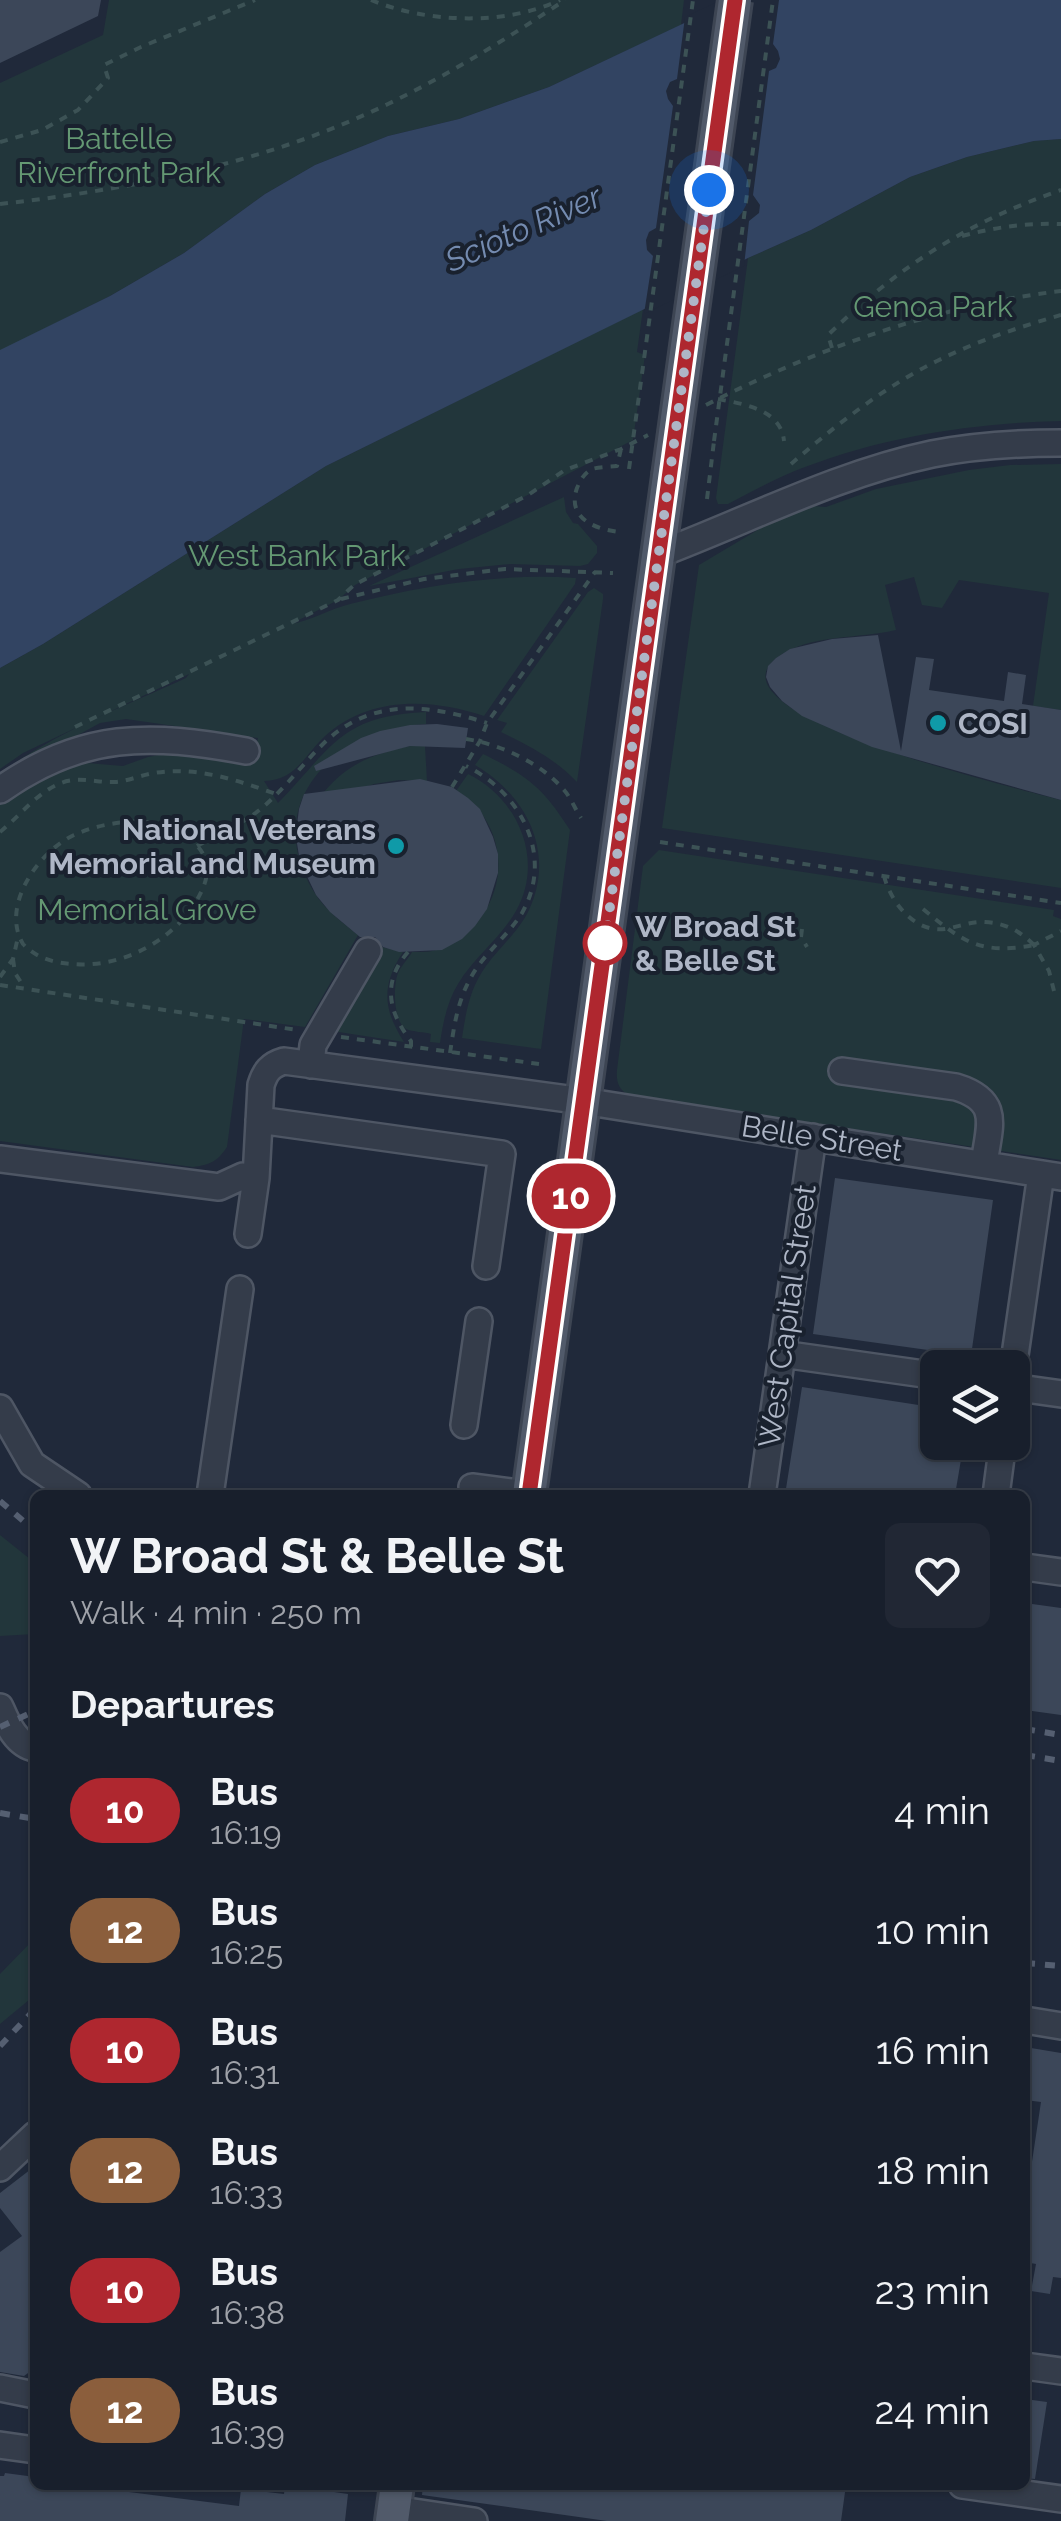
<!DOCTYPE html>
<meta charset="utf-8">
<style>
body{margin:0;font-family:Raleway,sans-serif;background:#212734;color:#f1f3f6;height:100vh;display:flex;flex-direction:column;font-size:38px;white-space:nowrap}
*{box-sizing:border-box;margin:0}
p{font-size:32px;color:#9fa2a9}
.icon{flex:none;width:55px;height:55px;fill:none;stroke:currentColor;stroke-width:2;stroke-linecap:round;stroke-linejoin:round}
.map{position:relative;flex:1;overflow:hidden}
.drawer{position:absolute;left:30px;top:1490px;width:1000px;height:1000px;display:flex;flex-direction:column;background:#181f2c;border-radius:15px;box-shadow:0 2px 8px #0004,0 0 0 2px #363d48}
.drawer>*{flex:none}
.badge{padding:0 20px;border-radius:32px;font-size:35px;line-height:65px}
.tools{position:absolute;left:920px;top:1350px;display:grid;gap:20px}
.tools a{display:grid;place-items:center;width:110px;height:110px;border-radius:15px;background:#181f2c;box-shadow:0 2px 8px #0004,0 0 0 2px #363d48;font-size:50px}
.you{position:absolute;width:50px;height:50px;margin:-25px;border:8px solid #fff;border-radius:50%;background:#1a73e8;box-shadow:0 0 0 15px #1a73e833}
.map>.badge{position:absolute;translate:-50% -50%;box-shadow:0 0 0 5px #fff}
h2{padding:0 40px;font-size:38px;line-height:90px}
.round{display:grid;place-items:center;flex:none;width:105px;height:105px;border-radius:15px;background:#212734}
.summary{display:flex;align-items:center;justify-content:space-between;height:170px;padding:0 40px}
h1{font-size:48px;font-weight:700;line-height:75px}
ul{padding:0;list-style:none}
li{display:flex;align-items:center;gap:30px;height:120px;padding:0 40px}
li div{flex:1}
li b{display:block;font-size:38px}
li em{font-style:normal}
li .badge{min-width:110px;font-weight:700;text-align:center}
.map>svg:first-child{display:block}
</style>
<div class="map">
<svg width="1061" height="2521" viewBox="0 0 1061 2521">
<rect width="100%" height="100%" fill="#20293a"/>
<path fill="#22363b" d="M109,0H684L681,25L549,87L459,119L388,136L315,165L265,194L184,253L110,296L0,351V83L103,35Z
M1061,139V421C974,423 886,436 805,467C778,477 753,491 728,504H718L716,498L748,258L811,230L910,177L967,157L1034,141Z
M643,309L637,352L645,355L633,440L355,585L338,600L291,624C310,621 330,609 350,604C425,585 498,573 576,578L575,584L484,716C430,698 368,696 324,737C303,757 296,780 264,781L278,803C332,748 339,716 426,712V724C336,729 259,802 314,892C325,910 342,922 358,935L305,1027L244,1019L227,1147C218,1161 210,1165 193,1167L0,1141V801L65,764L87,763L123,766L148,757L169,753L252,764L258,738L126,719L100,723L31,761L0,783V774C55,732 123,707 186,678L189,674L23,753L0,769V668L43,644L326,466Z
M1061,464V710L1033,706L1049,593L959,580L942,608L922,605L914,577L885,585L896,630C860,639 809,634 778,657C697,715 1033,792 1061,800V888L662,828L699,565L761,528L812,506L826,507L876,489L969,470L1010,465Z
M564,497L566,512L573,523L578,524L597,546V553L588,564L580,566L510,564L459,569L369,586Z
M594,588L603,594V599L577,782C555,759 530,746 501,732L507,723L497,720L588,592Z
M410,746H425L427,781L399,780L374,784L353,791L324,792C347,764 375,753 410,746Z
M483,754C528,776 543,788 570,830L541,1049L462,1038C466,1011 470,988 486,966C500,947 519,931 529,910C556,852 526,795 475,765Z
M468,774C518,798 545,860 516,911C501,938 474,957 458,984C447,1002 443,1023 440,1043L430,1042L431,1034C425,1032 412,1032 406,1029C393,1021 393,986 398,973C401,966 408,959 412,952C442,953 445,947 466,928C473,921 483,915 488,906C510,865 496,814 456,791Z
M659,850L1054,910L1053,916L1061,919V1160L630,1096C619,1090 616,1083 617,1070L643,866Z
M382,947L403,952C381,986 383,1009 404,1042L332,1031Z
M0,1535L35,1563V1634L0,1636Z
M35,1938V1995L0,2024V1974Z"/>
<path fill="#324462" d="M733,0H1061V139L1034,141L967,157L910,177L811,230L748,258L326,466L43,644L0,668V350L110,296L184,253L265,194L315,165L388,136L459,119L549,87Z"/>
<path fill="#20293a" d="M721,0H779L773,44L778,51L780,59L776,68L769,71L753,195L760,205L759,213L749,221L744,266L644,314L653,256L647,250L646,240L649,232L656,228L673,106L668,99L666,91L670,82L677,79L685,17Z"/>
<path fill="#3c4759" d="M0,0H101L98,16L0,63Z
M878,635L901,751L916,657L934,659L929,690L1004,701L1008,672L1026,675L1022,704L1061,710V800L872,747L802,716L782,701L770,687L766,677L768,666L776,658L790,649L832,639Z
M437,724L468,728L465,748L410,746L316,771L314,766L361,738L380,731L410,725Z
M420,779L452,787L468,798L480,809L493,837L498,854V873L487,909L475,926L462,939L442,950L399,952L383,947L375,937H360L330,912L316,895L300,862L296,837L297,825L299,809L304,794Z
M835,1178L993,1200L971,1356L813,1334Z
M802,1387L938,1408V1442H964L955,1495H785Z
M1025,1603L1061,1608V1715L1025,1710Z
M1025,2047L1061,2053V2278L1053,2277L1050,2294L1031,2291L1036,2264L1025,2262V2208L1041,2102L1025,2100Z
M35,2166V2368L24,2376L0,2372V2252L22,2236L0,2208V2193Z
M1025,2399L1047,2402L1035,2479L1025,2478Z
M5,2473L35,2477V2485H74L239,2506L241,2489L284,2494L285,2485H335L334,2492L348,2494L345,2521H0V2476H4Z
M423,2485H846L841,2521H607L422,2495Z"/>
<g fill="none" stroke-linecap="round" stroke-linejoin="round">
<g stroke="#4e5664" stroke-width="30">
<path id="minor" d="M659,554C749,520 837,474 932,454C973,446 1019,443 1061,443
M0,790C82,732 150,733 246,751
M311,1065L313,1045L368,951
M842,1071L956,1087C1002,1101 989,1126 984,1164
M259,1120L502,1154L486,1266
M0,1159L219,1187L243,1176L256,1178L261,1085C265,1072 270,1065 284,1061L583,1101L1061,1177
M248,1234L256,1178
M782,1354L938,1376
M1012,1376L1041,1174
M1012,1387L1061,1394
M0,1408L32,1464L78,1495
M464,1425L479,1321
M472,1487L534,1495
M210,1495L240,1289
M762,1495L813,1137
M996,1495L1003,1442
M1025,1567L1061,1572
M0,1707C7,1723 16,1745 35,1748
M1025,2020L1061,2026
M0,2168L35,2135
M1025,2366L1061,2371
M0,2388L35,2395
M0,2445L35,2450
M962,2485L1061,2499
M394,2509L474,2521"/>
</g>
<g stroke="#3d4553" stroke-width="38">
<path id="major" d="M529,1495L669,476
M392,2521L397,2485"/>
</g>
<path stroke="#3c5255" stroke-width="4" stroke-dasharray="8 8" stroke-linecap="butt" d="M371,0C427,23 505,26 560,0
M0,142L42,130L78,110L108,78L104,65L141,47L255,0
M0,204C134,189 266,163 388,104C450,74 508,38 565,0
M962,236C996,227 1026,223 1061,224
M832,348L828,335C899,266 968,222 1061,190
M718,399C743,404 781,409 784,441
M706,405C818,348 936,306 1061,291
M621,449L617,466C609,467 599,467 592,469C584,473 580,481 577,488C566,519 597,530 621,532
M791,464C836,425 884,387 937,361C977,341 1019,327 1061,315
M707,499L714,441
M341,599L424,579L505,569L613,573
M75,727L338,600L354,585L528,495L565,470L621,449L648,435
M466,739C500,744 541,763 564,790C571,798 575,809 581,818
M452,787L480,741L487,723L595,572
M141,821C174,826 221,845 203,888C182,937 124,969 72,964C54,963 36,958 23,944C0,906 39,851 74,835C96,825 118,822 141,821Z
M0,832C20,816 36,793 61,783C79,776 97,783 115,782C129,781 141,775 154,773C197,766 236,780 276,794
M660,842L1061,903
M197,846C218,834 245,823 263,807C285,788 302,765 322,745C370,697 428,704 487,723
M884,876C891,903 915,933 945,929C959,927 971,921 985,922C1005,923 1020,931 1034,945
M923,909C963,942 980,955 1034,945
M802,929L801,937L807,947
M408,952C382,982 388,1012 411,1041V1047
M13,959L15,973L24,987
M0,977L13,959L18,937
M0,985L297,1030
M1054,991L1049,971L1034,945L1061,931
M341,1037L539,1064
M450,1053C454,1027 457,1003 470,979C483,954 507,937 522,913C555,855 520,792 466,766"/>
<use href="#minor" stroke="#343c4a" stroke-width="25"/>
<use href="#major" stroke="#515a6a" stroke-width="32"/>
<path stroke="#555f71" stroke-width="6" stroke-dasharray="10 10" stroke-linecap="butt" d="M0,1501L35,1531
M0,1727L35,1711
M1025,1729L1061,1735
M1025,1755L1061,1761
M0,1813L35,1819
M1025,1963L1061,1966
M0,2046L35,2009"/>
<g stroke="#3d4553" stroke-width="38" stroke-linecap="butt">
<path id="major-bridge" d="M669,476L735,0"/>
</g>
<path stroke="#3c5255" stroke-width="4" stroke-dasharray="8 8" stroke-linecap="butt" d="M714,441L773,0
M629,469L693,0"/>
<use href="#major-bridge" stroke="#515a6a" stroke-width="32"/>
</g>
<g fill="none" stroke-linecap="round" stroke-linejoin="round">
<g stroke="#fff" stroke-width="22">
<path id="line" d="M529,1495L735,0"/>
</g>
<use href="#line" stroke="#af272f" stroke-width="15"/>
<path stroke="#aeb6c6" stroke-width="10" stroke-dasharray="0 18" d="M605,943L709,190"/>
</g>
<g fill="#0f9aa8" stroke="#19212e" stroke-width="4">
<circle cx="938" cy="723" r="10"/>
<circle cx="396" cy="846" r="10"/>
</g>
<circle fill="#fff" stroke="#af272f" stroke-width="5" cx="605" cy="943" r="20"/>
<g text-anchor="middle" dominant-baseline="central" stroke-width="8" stroke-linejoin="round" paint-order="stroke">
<g font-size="30" fill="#649873" stroke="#19212e">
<text x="119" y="138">Battelle<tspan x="119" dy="34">Riverfront Park</tspan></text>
<text x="933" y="306">Genoa Park</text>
<text x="297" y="555">West Bank Park</text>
<text x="147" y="909">Memorial Grove</text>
</g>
<g font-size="30" font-weight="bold" fill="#aeb6c6" stroke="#19212e" text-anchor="start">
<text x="958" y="723">COSI</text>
<text x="376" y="829" text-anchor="end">National Veterans<tspan x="376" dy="34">Memorial and Museum</tspan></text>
</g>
<g font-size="30" font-weight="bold" fill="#aeb6c6" stroke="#19212e" text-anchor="start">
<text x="635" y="926">W Broad St<tspan x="635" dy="34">&amp; Belle St</tspan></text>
</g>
<g font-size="30" fill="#aeb6c6" stroke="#19212e">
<text transform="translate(822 1138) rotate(9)">Belle Street</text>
<text transform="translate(787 1316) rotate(-82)">West Capital Street</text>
</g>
<g font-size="32" font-style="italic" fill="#748bb0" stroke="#19212e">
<text transform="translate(523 228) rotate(-24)">Scioto River</text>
</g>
</g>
</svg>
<div class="tools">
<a><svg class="icon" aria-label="layers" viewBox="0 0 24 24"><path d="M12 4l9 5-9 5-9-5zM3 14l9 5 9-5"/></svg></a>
</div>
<div class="you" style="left:709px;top:190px"></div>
<b class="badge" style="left:571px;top:1196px;background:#af272f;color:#fff">10</b>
<section class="drawer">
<div class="summary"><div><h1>W Broad St &amp; Belle St</h1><p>Walk · 4 min · 250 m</p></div><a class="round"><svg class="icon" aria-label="heart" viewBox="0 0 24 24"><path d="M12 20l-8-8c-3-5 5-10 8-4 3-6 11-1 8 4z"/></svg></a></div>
<h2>Departures</h2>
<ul>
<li><span class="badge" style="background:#af272f;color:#fff">10</span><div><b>Bus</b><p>16:19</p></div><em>4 min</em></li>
<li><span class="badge" style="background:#8b5e3c;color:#fff">12</span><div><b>Bus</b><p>16:25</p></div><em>10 min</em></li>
<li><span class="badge" style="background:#af272f;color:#fff">10</span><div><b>Bus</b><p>16:31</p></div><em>16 min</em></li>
<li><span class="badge" style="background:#8b5e3c;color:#fff">12</span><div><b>Bus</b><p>16:33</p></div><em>18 min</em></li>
<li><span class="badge" style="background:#af272f;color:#fff">10</span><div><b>Bus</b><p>16:38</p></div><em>23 min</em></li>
<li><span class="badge" style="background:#8b5e3c;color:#fff">12</span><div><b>Bus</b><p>16:39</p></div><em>24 min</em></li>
</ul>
</section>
</div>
